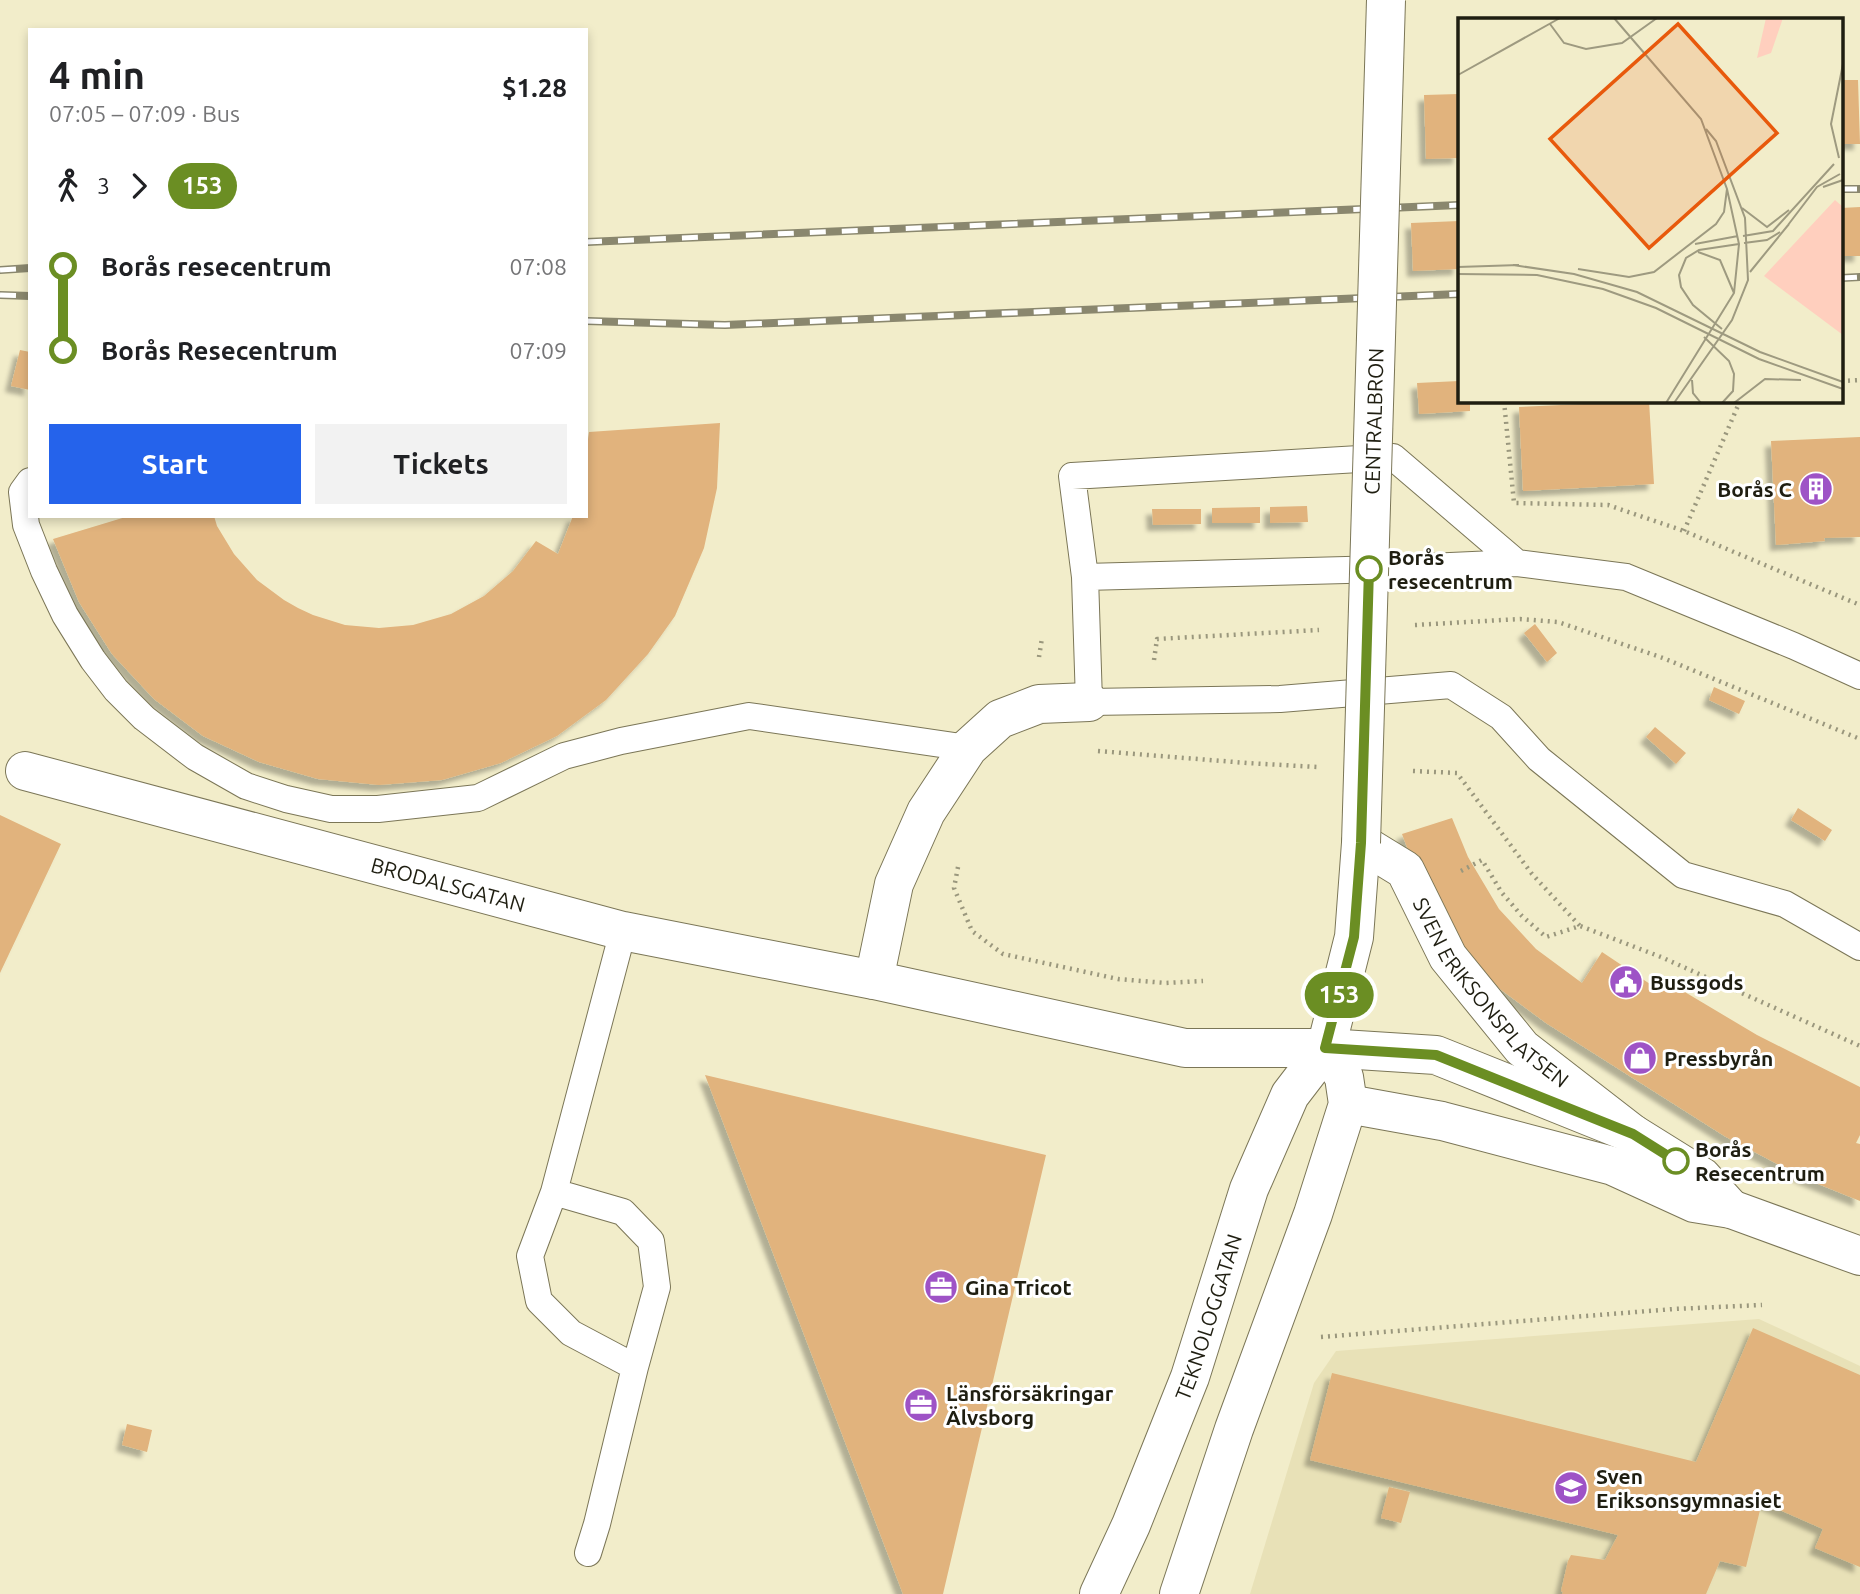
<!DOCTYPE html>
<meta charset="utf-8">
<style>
body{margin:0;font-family:Ubuntu,sans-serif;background:#f2f2f2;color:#202124;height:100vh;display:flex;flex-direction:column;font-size:26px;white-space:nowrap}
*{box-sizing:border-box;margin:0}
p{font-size:23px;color:#757577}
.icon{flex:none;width:38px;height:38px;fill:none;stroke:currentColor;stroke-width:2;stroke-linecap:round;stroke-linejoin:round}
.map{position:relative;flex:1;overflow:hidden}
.drawer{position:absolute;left:28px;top:28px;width:560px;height:490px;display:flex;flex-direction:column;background:#fff;border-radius:0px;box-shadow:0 4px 10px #0003}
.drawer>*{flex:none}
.badge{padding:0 14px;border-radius:23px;font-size:24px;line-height:46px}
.map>.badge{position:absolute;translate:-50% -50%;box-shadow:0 0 0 4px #fff}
.legs{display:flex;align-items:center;gap:10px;height:77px;padding:0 21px;font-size:23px}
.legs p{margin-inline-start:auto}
.overview{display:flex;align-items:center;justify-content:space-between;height:119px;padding:0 21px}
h1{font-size:38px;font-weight:700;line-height:52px}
.button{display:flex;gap:14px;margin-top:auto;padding:14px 21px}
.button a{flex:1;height:80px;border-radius:0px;background:#2563eb;color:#fff;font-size:28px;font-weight:700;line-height:80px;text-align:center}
.button a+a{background:#f2f2f2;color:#202124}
ul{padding:0 21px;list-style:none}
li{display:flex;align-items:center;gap:24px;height:84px;font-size:26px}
li i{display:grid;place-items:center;width:10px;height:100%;margin:0 9px;background:currentColor}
li i::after{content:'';width:18px;height:18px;margin:-9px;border:5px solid;border-radius:50%;background:#fff}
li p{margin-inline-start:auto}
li:first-child i{background:linear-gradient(#0000 50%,currentColor 0)}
li:last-child i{background:linear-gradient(currentColor 50%,#0000 0)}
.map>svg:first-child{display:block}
</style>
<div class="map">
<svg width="1860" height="1594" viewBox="0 0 1860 1594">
<defs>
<filter id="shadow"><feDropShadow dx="-6" dy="6" stdDeviation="2" flood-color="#0004"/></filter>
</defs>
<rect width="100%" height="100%" fill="#f2edca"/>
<path fill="#e8e1b7" d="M1759,1319L1860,1366V1594H1250L1314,1383L1336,1351Z"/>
<path fill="#e1b37d" filter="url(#shadow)" d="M1841,80H1858L1860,144H1841Z
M1459,94V158L1426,159L1424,95Z
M1860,207V256H1841V208Z
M1459,221V269L1413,271L1411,223Z
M20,350L30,352V390L11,386Z
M1459,381V401H1470V411L1419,414L1417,383Z
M1649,401L1654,484L1523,491L1519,407Z
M720,423L717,488L704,548L675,616L648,654L606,700L557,736L501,763L442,780L379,785L318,779L259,762L203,736L154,699L112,654L79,602L53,539L129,516H214L217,526L234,554L257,580L284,600L298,608L313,615L345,625L379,628L413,625L451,614L484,596L513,571L536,541L558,554L573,516H586V455L589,432Z
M1860,437V537L1824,538L1825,541L1776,545L1771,441Z
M1307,506L1308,522L1270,523V507Z
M1260,507V523H1212V508Z
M1152,509H1201V524L1153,525Z
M1535,624L1557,653L1547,662L1524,633Z
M1714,687L1745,701L1739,714L1709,700Z
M1655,727L1686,753L1676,764L1646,737Z
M1798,808L1832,830L1825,841L1791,820Z
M0,815L61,844L0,973Z
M1452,818L1468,857L1499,909L1536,949L1582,983L1602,952L1662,992L1668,982L1757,1035L1860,1087V1135L1856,1143L1860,1144V1201L1806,1179L1726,1137L1546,1023L1500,989L1478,966L1446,925L1419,879L1402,834Z
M705,1075L1046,1155L943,1594H903Z
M1753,1328L1860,1375V1567L1815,1548L1823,1529L1762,1502L1746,1567L1720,1561L1706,1594H1562L1563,1592L1561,1591L1568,1561L1571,1555L1605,1560L1618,1535L1310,1460L1332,1373L1696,1462Z
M127,1424L152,1430L147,1452L122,1445Z
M1389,1487L1410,1492L1401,1523L1381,1518Z"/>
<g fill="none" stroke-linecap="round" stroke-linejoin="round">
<g stroke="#7b7657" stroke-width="28">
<path id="lane" d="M30,481L22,492L26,525L44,571L65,615L93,660L116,690L144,718L195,757L246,786L286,799L331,809H378L478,798L564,756L621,741L749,716L968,748
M1085,577L1072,476L1393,457L1517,563
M1860,676L1794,646L1626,577L1517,563L1384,569L1085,577L1089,702L1280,699L1451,685L1501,717L1539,759L1683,875L1785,904L1860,947
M554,1192L623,931
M588,1553L597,1524L635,1367L571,1333L539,1301L530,1256L554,1192L623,1212L651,1241L657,1287L635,1367"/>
</g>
<g stroke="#7b7657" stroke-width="40">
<g id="street">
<path id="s1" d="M25,771L623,931L874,980L1185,1048H1326L1436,1055L1633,1134"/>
<path id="s2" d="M1361,843L1405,870L1448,957L1522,1048L1633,1134L1702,1177L1731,1209"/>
<path d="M874,980L894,884L926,812L968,748L1000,719L1039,704L1089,702"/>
<path d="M1348,1104L1442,1121L1613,1166L1694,1203L1731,1209L1860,1256"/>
</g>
</g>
<g stroke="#7b7657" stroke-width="40">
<g id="secondary">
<path id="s3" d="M1099,1594L1131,1525L1190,1377L1249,1189L1290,1095L1326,1048L1354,937L1361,843"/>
<path d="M1179,1594L1234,1429L1313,1214L1348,1104L1344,1077L1326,1048"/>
</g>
</g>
<path stroke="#9a977d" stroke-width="4.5" stroke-dasharray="2 5" stroke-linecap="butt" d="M1841,381L1860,380
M1504,401L1514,503L1608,505L1684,531L1860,605
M1684,531L1740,401
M1415,625L1520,619L1558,622L1663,658L1860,739
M1039,657L1042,638
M1154,660L1157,639L1319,630
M1098,751L1247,763L1317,767
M1413,771L1457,773L1532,874L1580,926
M958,867L954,888L972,931L1003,954L1118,979L1166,983L1203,981
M1461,871L1482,860L1502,893L1522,916L1546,937L1580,926L1661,957L1860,1046
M1321,1337L1674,1309L1762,1305"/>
<use href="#lane" stroke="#fff" stroke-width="26"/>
<use href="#street" stroke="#fff" stroke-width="38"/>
<use href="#secondary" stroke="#fff" stroke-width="38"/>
<g stroke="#8a876e" stroke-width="8">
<path id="rail" d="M1841,189H1860
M586,242L1459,205
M0,270L30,268
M1841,278L1860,277
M0,295L30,296
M586,321L725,325L1459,294"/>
</g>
<use href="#rail" stroke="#fff" stroke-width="5" stroke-dasharray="16" stroke-linecap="butt"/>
<g stroke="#7b7657" stroke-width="40" stroke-linecap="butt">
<g id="secondary-bridge">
<path id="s4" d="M1361,843L1386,0"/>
</g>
</g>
<use href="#secondary-bridge" stroke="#fff" stroke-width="38"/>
</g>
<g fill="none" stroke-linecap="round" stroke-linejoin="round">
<g stroke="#fff" stroke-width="16">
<path id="line-1" d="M1369,569L1361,843L1354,937L1325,1048L1436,1055L1633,1134L1676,1161"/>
</g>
<use href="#line-1" stroke="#6b8e23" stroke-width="10"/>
</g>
<defs>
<g id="building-disc" transform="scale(1.75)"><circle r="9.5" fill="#9e53c6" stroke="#fff"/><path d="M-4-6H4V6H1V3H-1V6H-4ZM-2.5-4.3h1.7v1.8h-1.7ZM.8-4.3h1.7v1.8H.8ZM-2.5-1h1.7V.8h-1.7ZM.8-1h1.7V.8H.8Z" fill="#fff"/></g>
<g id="civic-disc" transform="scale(1.75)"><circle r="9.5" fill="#9e53c6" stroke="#fff"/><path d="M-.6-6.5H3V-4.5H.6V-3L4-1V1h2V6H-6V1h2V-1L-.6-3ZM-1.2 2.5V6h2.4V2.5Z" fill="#fff"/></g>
<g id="shop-disc" transform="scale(1.75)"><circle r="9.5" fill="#9e53c6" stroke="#fff"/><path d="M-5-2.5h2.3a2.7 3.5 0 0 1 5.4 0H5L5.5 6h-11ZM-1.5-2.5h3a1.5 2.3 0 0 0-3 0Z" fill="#fff"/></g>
<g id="office-disc" transform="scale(1.75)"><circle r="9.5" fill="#9e53c6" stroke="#fff"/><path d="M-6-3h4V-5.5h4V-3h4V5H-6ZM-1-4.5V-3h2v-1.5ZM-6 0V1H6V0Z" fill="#fff"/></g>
<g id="school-disc" transform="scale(1.75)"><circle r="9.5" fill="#9e53c6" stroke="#fff"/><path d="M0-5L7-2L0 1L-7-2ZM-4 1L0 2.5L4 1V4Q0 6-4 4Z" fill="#fff"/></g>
</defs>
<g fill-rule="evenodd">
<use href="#building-disc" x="1816" y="489"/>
<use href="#civic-disc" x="1626" y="982"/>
<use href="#shop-disc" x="1640" y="1058"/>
<use href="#office-disc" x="941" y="1287"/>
<use href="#office-disc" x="921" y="1405"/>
<use href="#school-disc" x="1571" y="1488"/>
</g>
<g fill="#fff" stroke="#6b8e23" stroke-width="3.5">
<circle cx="1369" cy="569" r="12"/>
<circle cx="1676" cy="1161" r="12"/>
</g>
<g text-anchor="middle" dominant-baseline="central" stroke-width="6" stroke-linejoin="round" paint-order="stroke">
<g font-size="21" fill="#1f1e11" stroke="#fff">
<text stroke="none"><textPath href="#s4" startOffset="422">CENTRALBRON</textPath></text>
<text stroke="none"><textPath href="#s1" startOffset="438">BRODALSGATAN</textPath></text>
<text stroke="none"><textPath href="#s2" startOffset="203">SVEN ERIKSONSPLATSEN</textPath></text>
<text stroke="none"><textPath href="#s3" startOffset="298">TEKNOLOGGATAN</textPath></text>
</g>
<g font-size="21" font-weight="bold" fill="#1f1e11" stroke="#fff" text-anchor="start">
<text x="1792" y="489" text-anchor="end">Borås C</text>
<text x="1650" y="982">Bussgods</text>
<text x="1664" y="1058">Pressbyrån</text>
<text x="965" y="1287">Gina Tricot</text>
<text x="946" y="1393">Länsförsäkringar<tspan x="946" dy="24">Älvsborg</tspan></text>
<text x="1596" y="1476">Sven<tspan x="1596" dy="24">Eriksonsgymnasiet</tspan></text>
</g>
<g font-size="21" font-weight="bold" fill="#1f1e11" stroke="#fff" text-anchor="start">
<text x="1388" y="557">Borås<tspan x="1388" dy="24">resecentrum</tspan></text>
<text x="1695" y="1149">Borås<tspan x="1695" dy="24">Resecentrum</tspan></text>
</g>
</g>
<g transform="translate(1458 18)">
<rect width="385" height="385" fill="#f2edca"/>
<path d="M308,0H325L313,35L299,40ZM377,182L385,189V317L306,258Z" fill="#ffcfbe"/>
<path fill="none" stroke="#9e9a80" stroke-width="2" d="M156,0L243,101L269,171L281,226L276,275L208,385M92,6L106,25L128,31L164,25L199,0M0,57L102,0M381,140L373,106L385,46M365,169L385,162M284,190L309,209L331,192M330,207L359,169L382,156M285,218L315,213L376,146M286,225L309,222L322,214M237,226L280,218M240,234L262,242L276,275M55,247L116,256L179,274L302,334L385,364M0,249L61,247M120,251L171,259L196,254L258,206L266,194L269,171M292,254L331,206M0,256L79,257L145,271L198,290L301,341L385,371M264,311L235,287L223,269L221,257L228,240L241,232L281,226M246,319L271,343L276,356L275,373L264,385M234,362L235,375L243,385M216,385L274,302L290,262L287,200L258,123L248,111M276,385L307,361L343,362"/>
<path fill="#e8590c" fill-opacity="0.15" stroke="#e8590c" stroke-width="3.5" d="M220,6L319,115L191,230L92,121Z"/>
<rect width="385" height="385" fill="none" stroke="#1f1e11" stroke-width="3.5"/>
</g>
</svg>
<b class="badge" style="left:1339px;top:995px;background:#6b8e23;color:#fff">153</b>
<section class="drawer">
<div class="overview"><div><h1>4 min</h1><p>07:05 – 07:09 · Bus</p></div><b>$1.28</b></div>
<div class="legs"><svg class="icon" aria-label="walk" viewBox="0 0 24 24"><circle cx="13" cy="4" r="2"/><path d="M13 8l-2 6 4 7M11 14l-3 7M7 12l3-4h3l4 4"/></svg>3<svg class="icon" aria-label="forward" viewBox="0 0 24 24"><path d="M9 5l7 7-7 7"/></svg><b class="badge" style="background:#6b8e23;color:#fff">153</b></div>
<ul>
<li><i style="color:#6b8e23"></i><b>Borås resecentrum</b><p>07:08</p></li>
<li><i style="color:#6b8e23"></i><b>Borås Resecentrum</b><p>07:09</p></li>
</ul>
<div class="button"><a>Start</a><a>Tickets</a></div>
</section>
</div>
